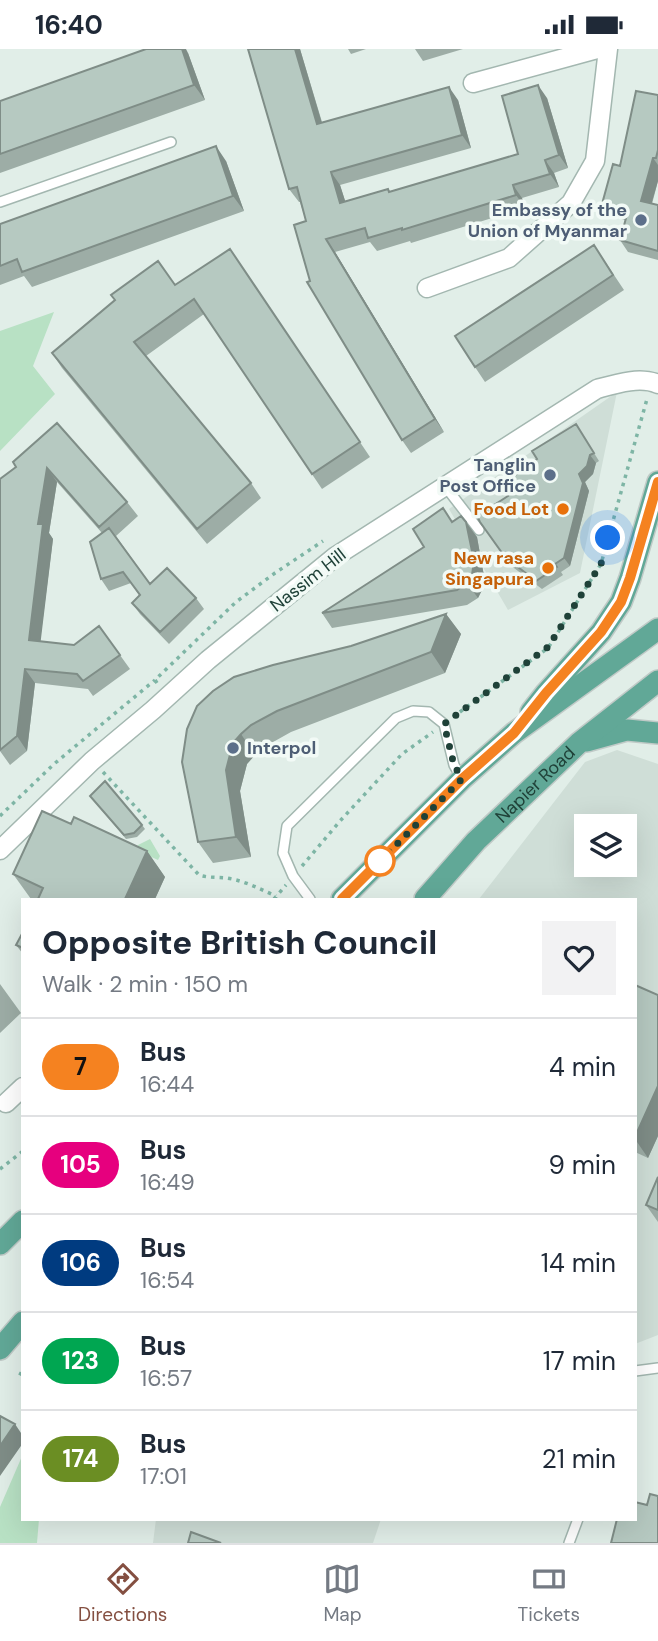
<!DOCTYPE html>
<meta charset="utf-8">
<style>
body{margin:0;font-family:"DM Sans",sans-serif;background:#f2f2f3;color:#1f2937;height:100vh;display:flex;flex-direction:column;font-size:26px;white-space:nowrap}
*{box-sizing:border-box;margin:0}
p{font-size:23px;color:#747a83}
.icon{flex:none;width:38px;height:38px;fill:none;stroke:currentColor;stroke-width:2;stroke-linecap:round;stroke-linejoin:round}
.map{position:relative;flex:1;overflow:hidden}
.panel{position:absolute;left:21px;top:849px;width:616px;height:623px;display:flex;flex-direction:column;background:#fff;border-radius:0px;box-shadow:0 7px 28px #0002}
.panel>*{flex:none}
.badge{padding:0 14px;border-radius:23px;font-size:24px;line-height:46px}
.tools{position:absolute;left:574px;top:765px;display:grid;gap:14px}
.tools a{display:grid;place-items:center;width:63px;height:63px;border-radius:0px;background:#fff;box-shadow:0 7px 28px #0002;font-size:35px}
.you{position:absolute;width:35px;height:35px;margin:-18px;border:5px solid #fff;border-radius:50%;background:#1a73e8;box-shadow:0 0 0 10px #1a73e833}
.map>.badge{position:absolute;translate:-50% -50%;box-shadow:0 0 0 4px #fff}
.round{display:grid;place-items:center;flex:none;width:74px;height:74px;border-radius:0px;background:#f2f2f3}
.overview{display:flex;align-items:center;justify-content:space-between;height:119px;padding:0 21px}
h1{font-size:33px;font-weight:800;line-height:52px}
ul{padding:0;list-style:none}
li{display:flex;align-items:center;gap:21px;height:98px;padding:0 21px;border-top:2px solid #e0e1e3}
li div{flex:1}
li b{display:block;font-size:26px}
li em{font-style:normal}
li .badge{min-width:77px;font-weight:700;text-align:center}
.status{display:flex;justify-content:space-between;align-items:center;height:49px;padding:0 35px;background:#fff;direction:ltr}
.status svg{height:19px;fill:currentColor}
.tabs{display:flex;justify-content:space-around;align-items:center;height:98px;border-top:2px solid #e0e1e3;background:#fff;font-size:19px;color:#747a83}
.tabs a{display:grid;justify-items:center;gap:4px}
.tabs .selected{color:#844f41}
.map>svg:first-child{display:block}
</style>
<div class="status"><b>16:40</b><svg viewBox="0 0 49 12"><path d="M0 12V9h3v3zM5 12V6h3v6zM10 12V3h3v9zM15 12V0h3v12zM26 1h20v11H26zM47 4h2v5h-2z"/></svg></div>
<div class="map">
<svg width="658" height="1494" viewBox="0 0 658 1494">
<rect width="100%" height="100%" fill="#e1eee8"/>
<path fill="#cfded7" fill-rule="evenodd" d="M617,343L580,524L508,561L449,460Z
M617,701L658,715V1286L635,1295V850H479L585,713ZM586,777H625V816H586Z
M156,1470H381L373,1494H153Z"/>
<path fill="#b8e1c4" d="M54,263L33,317L55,345L0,402V282Z
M150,790L160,807L158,811L136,801L138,796Z
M23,1405V1470H39L37,1494H0V1458Z"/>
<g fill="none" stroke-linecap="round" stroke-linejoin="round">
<g stroke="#a3b7b0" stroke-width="12">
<path id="lane" d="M0,153L171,93
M445,437L479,481
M310,850L293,827L283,804L287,777L396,669L413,662L429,663L444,675L454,716L462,730
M635,1322L658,1319
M569,1494L578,1470"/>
</g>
<g stroke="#a3b7b0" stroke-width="21">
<path id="street" d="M473,34L597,0
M427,239L509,209L571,154L595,112L608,0
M0,801L92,712L153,661L208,611L336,507L597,340C615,335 640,327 658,335
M6,1054L23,1038"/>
</g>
<g stroke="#c0cac7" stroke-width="24">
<g id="primary">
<path d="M531,663L546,644L601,583L621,553L630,529L658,433"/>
<path d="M587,692L627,681L658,684"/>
<path d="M342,850L462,730L514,684L658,580"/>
<path id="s1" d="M425,850L476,792L579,694L658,632"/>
<path d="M0,1195L23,1172"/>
<path d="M0,1300L23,1273"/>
</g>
</g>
<path stroke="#7eb5a5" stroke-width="3.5" stroke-dasharray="3.5 5" stroke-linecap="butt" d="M157,634L155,631L236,553L275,524L323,492
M453,668L548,599L601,515L647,350
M103,723L199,826C208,829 218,828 227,829C245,832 260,840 276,847
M0,767L54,715L155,631
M302,817L340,772L402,705L433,683
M274,850L286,836
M0,1120L23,1102
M19,1324L23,1326"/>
<use href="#lane" stroke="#fff" stroke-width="9"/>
<use href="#street" stroke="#fff" stroke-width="18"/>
<use href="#primary" stroke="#61a897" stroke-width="21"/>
</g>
<path fill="#9dada6" d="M300,0L322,73L458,51L471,99L340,136L345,152L388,140L390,143L518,105L547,49L568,119L554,124L559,138L522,149L525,159L411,194L410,192L377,202L370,193L335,203L444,383L411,404L402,391L310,232L306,172L300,153H299L289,140Z
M348,0H366L351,5Z
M415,0H463L423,12Z
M188,4L205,51L0,124V52Z
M658,46V132L652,155L658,156V211L628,203L620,191L625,171L610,167L602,155L620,117Z
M226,112L244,162L32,238L24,227L0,236V175Z
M594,196L624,241L485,333L475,318Z
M230,200L370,408L322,440L204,265L146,307L251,434L261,449L207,495L62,319L52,304L175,236Z
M57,374L127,453L138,467L116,487L150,535L196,549L204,560L169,595L140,565L132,554L139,546L131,534L109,542L101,530L102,484L57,433L49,484L53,490L40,592L74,596L99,577L130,620L93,647L88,640L35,634L27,702L10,716L0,702V430L16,418Z
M576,375L599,412L596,414L593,425L585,433L589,442L570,517L561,523L563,526L542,540L510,516L480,473L508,447L537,410Z
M452,473L477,488L484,527L482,541L478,549L467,556L332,579L322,564L424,498Z
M446,565L461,585L445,624L291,683L266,697L255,706L247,715L240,742L251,808L213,814L198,793L197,657L351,597Z
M93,751L142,776L145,780L137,788L126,790Z
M71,775L147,802L165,828L155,850H31L13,825Z
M23,883V905L16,896Z
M0,935L21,964L0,984Z
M635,936L658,946V1087L648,1109L635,1103Z
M658,1128V1173L646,1156Z"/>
<path fill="#7f8d87" d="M182,0H186L188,4L205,51L194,36Z
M295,0H300L326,88L317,75Z
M538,36L547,49L568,119L559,106Z
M449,38L458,51L471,99L462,86Z
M216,97L226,112L244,162L233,147Z
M653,109L658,116V132L649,163L641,152Z
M545,111L554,124L559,138L550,125Z
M331,123L340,136L350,167L340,154Z
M513,136L522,149L525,159L516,146Z
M326,190L335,203L444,383L435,370Z
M590,406L596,414L593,425L585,433L589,442L570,517L564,509L579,425Z
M47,419L57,433L49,484L53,490L39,606L29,591L38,475Z
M466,473L477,488L484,527L482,541L478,549L467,534Z
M446,565L461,585L445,624L431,603Z
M25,620L35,634L27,702L17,687Z
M241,685L255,706L247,715L240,742L251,808L236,788L226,721L233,694Z
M147,802L165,828L155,850H125Z
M658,1037V1087L648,1109L635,1090V1088Z
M15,1375L23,1387V1394L0,1427V1397Z"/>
<path fill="#b6c9c1" stroke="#7f8d87" stroke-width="2" d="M146,0H182L194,36L0,105V52Z
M248,0H295L317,75L449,38L462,86L331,123L340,154L388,140L389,143L518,105L502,47L538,36L559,106L545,111L550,125L513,136L516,146L402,181V179L368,189L365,179L326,190L435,370L402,391L307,233L310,232L294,176L306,172L297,138L289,140Z
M636,42L658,46V101L656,109H653L641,152L658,156V202L620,191L628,162L602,155L613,115L620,117Z
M216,97L233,147L22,223L17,210L0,217V175Z
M594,196L613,226L475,318L455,287Z
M230,200L360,393L312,425L194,250L134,293L251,434L197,480L52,304L115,251L111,246L158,212L175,236Z
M57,374L127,453L99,478L47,419L38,475H43L29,591L74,596L99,577L120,606L83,632L77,625L25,620L17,687L0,701V430L16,418L13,413Z
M576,375L594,404L590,406L587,417L579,425L583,434L564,509L555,515L557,518L536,532L505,508L480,473L477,467L508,447L502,436L537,410L532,402Z
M443,459L452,473L461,467L466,473L474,512L472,526L467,534L457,541L322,564L424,498L413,480Z
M109,479L150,535L167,519L196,549L160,583L132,554L140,546L123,523L101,530L90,493Z
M446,565L431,603L277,662L251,676L241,685L233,694L226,721L236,788L198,793L182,713L187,680L197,657L213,642L234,628L273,616L351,597Z
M105,732L142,776L134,784L124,786L90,747Z
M42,762L71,775L74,768L147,802L125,850H38L43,839L13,825Z
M23,883V899L16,896Z
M635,936L658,946V1037L635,1088Z
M658,1128V1161L646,1156Z
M0,1367L15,1375L0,1397Z
M650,1445L658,1447V1494H611L617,1470H635V1453L647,1456Z
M191,1483L221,1494H188Z"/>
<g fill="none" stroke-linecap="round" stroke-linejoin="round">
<g stroke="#fff" stroke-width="16">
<path id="line" d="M342,850L462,730L514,684L546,644L601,583L621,553L630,529L658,433"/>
</g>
<use href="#line" stroke="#f58220" stroke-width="10"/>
<path stroke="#1f4138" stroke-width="7" stroke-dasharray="0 12.6" d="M380,812L462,730L454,716L444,675L548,598L601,515L608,489"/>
</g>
<g fill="#5c6f8a" stroke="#f2faf6" stroke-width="2.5">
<circle cx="641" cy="171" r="7"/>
<circle cx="550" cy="426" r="7"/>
<circle cx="233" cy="699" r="7"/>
</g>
<g fill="#e8710a" stroke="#f2faf6" stroke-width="2.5">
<circle cx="563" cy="460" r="7"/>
<circle cx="548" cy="519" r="7"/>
</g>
<circle fill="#fff" stroke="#f58220" stroke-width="3.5" cx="380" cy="812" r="14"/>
<g text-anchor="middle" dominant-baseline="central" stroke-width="7" stroke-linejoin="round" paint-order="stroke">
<g font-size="18" font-weight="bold" fill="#4e5e75" stroke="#f2faf6" text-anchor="end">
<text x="627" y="161">Embassy of the<tspan x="627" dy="21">Union of Myanmar</tspan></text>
<text x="536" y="416">Tanglin<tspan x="536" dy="21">Post Office</tspan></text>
<text x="247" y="699" text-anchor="start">Interpol</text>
</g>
<g font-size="18" font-weight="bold" fill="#c56008" stroke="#f2faf6" text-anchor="end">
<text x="549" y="460">Food Lot</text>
<text x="534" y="509">New rasa<tspan x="534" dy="21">Singapura</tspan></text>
</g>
<g font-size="18" fill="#1f4138" stroke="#f2faf6">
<text transform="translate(308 531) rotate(-38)">Nassim Hill</text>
<text stroke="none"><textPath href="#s1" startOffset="159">Napier Road</textPath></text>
</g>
</g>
</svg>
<div class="tools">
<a><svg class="icon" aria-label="layers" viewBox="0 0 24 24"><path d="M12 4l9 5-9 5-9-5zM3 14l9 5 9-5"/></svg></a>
</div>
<div class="you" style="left:608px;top:489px"></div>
<section class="panel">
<div class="overview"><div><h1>Opposite British Council</h1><p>Walk · 2 min · 150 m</p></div><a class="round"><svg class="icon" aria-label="heart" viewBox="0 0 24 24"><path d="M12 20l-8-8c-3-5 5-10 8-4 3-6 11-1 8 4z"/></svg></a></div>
<ul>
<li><span class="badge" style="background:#f58220;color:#111">7</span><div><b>Bus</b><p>16:44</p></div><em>4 min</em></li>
<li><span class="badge" style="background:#e6007e;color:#fff">105</span><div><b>Bus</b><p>16:49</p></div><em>9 min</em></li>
<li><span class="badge" style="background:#003b80;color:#fff">106</span><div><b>Bus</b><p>16:54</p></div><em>14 min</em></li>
<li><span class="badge" style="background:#00a651;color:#fff">123</span><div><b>Bus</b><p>16:57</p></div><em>17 min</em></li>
<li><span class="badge" style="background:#6b8e23;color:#fff">174</span><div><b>Bus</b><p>17:01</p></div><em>21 min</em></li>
</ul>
</section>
</div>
<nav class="tabs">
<a class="selected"><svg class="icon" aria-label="directions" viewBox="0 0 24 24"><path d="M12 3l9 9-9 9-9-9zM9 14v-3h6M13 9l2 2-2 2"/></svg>Directions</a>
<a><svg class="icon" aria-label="map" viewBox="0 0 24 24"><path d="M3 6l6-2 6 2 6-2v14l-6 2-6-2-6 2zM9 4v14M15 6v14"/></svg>Map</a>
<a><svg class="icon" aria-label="tickets" viewBox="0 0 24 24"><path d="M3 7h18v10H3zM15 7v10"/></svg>Tickets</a>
</nav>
